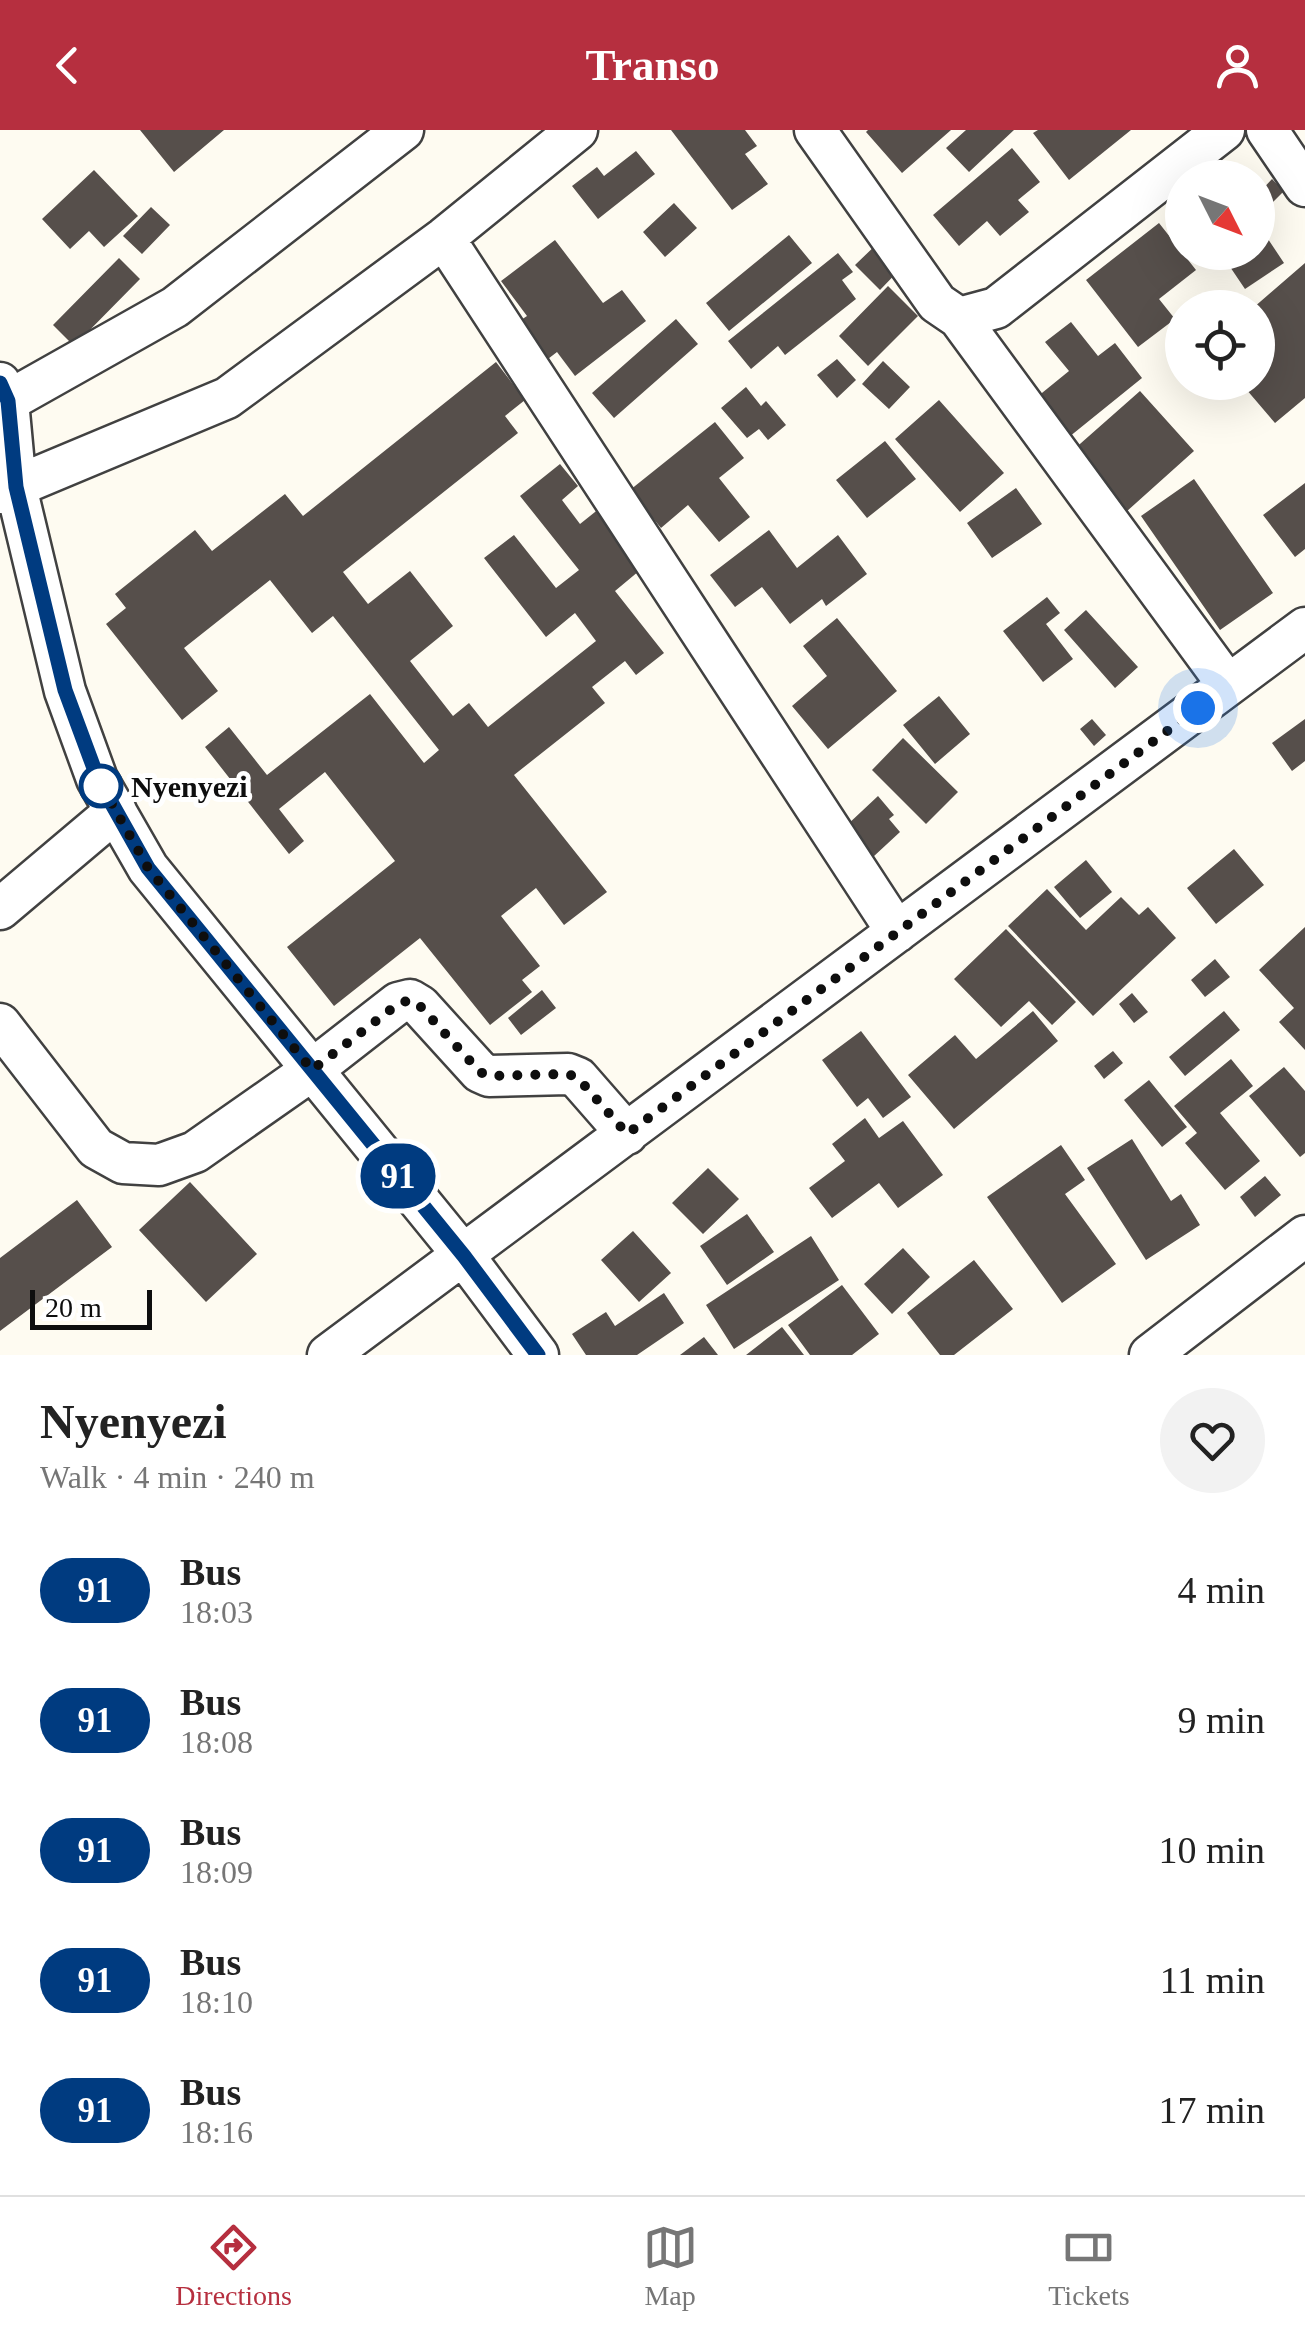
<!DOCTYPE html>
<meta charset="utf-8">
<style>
body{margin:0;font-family:Georgia,serif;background:#f2f2f2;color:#222;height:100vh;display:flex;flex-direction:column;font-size:38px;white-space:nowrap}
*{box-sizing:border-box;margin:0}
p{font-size:32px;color:#767676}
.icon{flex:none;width:55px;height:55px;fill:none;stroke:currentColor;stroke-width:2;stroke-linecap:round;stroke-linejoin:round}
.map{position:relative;height:1225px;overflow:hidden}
.details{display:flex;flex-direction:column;background:#fff;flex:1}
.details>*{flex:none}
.badge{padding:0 20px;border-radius:32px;font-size:35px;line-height:65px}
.needle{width:65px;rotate:132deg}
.fabs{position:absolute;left:1165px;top:30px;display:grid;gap:20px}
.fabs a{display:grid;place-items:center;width:110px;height:110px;border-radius:50%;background:#fff;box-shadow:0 10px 40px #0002;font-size:50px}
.scale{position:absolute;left:30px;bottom:25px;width:122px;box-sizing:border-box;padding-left:10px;border:5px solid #0e0e0e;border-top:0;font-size:28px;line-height:35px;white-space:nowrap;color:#0e0e0e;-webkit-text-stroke:8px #fff;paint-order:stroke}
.you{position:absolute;width:50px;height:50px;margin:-25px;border:8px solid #fff;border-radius:50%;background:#1a73e8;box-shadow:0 0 0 15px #1a73e833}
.map>.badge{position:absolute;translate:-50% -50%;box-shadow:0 0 0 5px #fff}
.round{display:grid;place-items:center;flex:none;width:105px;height:105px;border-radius:52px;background:#f2f2f2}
.headline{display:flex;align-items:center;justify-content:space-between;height:170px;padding:0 40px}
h1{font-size:48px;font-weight:800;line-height:75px}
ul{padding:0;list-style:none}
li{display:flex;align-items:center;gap:30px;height:130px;padding:0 40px}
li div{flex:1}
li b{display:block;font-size:38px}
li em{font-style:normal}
li .badge{min-width:110px;font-weight:700;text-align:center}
header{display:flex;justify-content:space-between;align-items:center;height:130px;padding:0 40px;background:#b62f3f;color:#fff;font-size:45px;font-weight:800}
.tab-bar{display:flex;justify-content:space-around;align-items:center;height:140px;border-top:2px solid #e0e0e0;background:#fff;font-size:28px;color:#767676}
.tab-bar a{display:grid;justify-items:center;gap:5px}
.tab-bar .current{color:#b62f3f}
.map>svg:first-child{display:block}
</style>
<header><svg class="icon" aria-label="back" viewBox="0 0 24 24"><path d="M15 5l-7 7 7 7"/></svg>Transo<svg class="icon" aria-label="person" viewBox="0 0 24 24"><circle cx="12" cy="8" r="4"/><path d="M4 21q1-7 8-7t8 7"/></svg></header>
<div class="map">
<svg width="1305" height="1225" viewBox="0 0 1305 1225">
<rect width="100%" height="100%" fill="#fefbf1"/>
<path fill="#564f4b" d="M140,0H224L174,42Z
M671,0H745L757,16L745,24L768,54L732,80Z
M868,0H951L902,43L866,2Z
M966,0H1014L969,42L946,18Z
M1038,0H1131L1069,50L1033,3Z
M1012,18L1040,52L1018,70L1029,82L1000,106L987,91L959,116L933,85Z
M636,21L655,44L598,89L572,56L597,37L604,46Z
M94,40L138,86L104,117L89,101L70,119L42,89Z
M1272,49L1284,61L1264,81L1258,74V64Z
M674,73L697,98L665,127L643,102Z
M151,77L170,95L142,124L123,106Z
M1159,93L1196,140L1159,169L1175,189L1138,217L1086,150Z
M1258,94L1284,133L1245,159L1220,122H1258Z
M789,105L812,133L729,201L706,173Z
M555,110L603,173L622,160L646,191L575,246L557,222L544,232L515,194L527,186L501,151Z
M881,110L906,133L880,160L855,135Z
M838,123L853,142L842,150L856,169L785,225L778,216L751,239L728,211Z
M119,128L140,149L74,216L53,195Z
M1305,133V268L1275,293L1240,252H1258V178H1253Z
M888,156L918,186L868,236L839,206Z
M676,189L698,214L614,288L592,263Z
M1071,192L1098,226L1115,213L1142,248L1069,307L1037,267L1069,241L1045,212Z
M837,229L856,250L837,268L817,245Z
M883,231L910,257L889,279L862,254Z
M496,232L525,270L505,286L518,303L343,442L368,474L410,441L453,496L410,531L453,586L469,573L488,597L596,511L575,483L546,507L484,428L514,405L556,458L579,440L520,366L560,334L578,356L562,370L580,394L600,378L645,436L615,461L664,523L636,545L625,531L592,557L605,573L514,645L607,762L564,795L536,758L501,786L540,836L522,850L532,862L490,895L420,808L334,876L287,817L395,731L325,642L279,679L304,711L289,724L205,617L229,597L267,645L370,564L424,633L439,620L333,486L312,503L270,450L184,518L218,561L182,590L106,494L126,478L115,464L195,400L212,421L285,364L303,386Z
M746,257L761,276L766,271L786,295L768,310L759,299L747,308L721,278Z
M1140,261L1194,321L1126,382L1072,321Z
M939,270L1004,343L960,382L895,309Z
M715,292L744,328L719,348L750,387L719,412L688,375L661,398L630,360Z
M885,311L916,349L867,388L836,350Z
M1194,349L1273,463L1220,500L1141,386Z
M1305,353V419L1295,427L1263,385Z
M1016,358L1042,394L992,428L967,393Z
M769,400L797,438L838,405L867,444L826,476L822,469L790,494L762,457L735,477L710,445Z
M1047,467L1060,483L1046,494L1073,529L1043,552L1003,501Z
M1086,480L1138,537L1115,558L1064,500Z
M837,488L897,561L828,619L792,576L827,546L803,516Z
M939,566L970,604L935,634L903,595Z
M1092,589L1106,605L1094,616L1080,599Z
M1305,589V631L1292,641L1272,613Z
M903,608L958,662L926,694L872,640Z
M878,666L894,685L889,689L900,702L873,727L846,696Z
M1234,719L1264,755L1216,794L1187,758Z
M1086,730L1112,762L1080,788L1054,757Z
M1047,759L1086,800L1121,767L1139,785L1148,777L1176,808L1093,886L1008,796Z
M1305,797V920L1279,892L1294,878L1259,840Z
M1006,799L1076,872L1052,895L1029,871L1001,897L954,849Z
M1215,829L1230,847L1205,867L1191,850Z
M542,860L556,878L521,905L508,888Z
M1132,863L1148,882L1134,893L1119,874Z
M1033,881L1058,911L954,999L908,945L955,905L976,929Z
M1224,881L1240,900L1185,946L1169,927Z
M861,901L911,967L883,988L868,968L857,977L822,930Z
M1113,921L1123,933L1104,949L1094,936Z
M1231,929L1253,956L1220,983L1260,1031L1225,1060L1185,1013L1197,1003L1174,976Z
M1284,937L1305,961V1023L1300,1027L1249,966Z
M1149,950L1187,997L1162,1017L1124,970Z
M865,988L879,1008L903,991L943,1045L898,1078L879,1053L832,1088L809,1058L845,1031L832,1014Z
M1132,1009L1171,1071L1181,1064L1200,1095L1146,1130L1087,1038Z
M1061,1015L1085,1050L1065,1064L1116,1134L1062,1173L987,1067Z
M708,1038L739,1069L703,1104L672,1073Z
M1265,1046L1281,1065L1255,1087L1240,1067Z
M190,1052L257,1124L206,1172L139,1100Z
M77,1070L112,1117L0,1201V1128Z
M747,1084L774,1122L727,1155L700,1116Z
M633,1101L671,1143L639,1172L601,1130Z
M811,1106L839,1150L734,1219L706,1175Z
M903,1118L930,1147L892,1184L864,1154Z
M974,1130L1013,1179L954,1225H940L907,1183Z
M842,1155L879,1204L852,1225H810L788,1195Z
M664,1163L684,1193L637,1225H586L572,1204L606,1182L615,1196Z
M782,1197L804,1225H746Z
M704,1207L718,1225H680Z"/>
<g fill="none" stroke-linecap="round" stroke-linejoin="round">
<g stroke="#414141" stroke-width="45">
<path id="minor" d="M815,0L937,173L959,188L996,178L1224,0
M1267,0L1305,56
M444,108L897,802
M959,188L1228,555
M0,253L8,271L16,357L65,561L97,649L148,738L464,1126L538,1225
M8,271L175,177L403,0
M0,363L227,268L444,108L577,0
M0,779L116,681
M0,894L96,1018L123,1033L159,1035L195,1022L312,940L398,873L410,870L420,876L480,942L489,946L568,944L578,948L627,1004
M328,1225L1305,498
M1150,1225L1305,1106"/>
</g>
<use href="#minor" stroke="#fff" stroke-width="40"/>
</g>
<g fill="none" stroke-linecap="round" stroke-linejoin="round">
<g stroke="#fff" stroke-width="22">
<path id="line" d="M0,253L8,271L16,357L65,560L98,649L148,738L464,1126L538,1225"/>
</g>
<use href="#line" stroke="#003b80" stroke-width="15"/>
<path stroke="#0e0e0e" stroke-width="10" stroke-dasharray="0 18" d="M101,656L98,649L148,738L312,940L398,874L410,870L420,876L480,942L489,946L568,944L578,948L627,1004L1198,578"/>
</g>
<circle fill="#fff" stroke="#003b80" stroke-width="5" cx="101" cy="656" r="20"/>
<g text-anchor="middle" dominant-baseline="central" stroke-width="10" stroke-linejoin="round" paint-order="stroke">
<g font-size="30" font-weight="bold" fill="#0e0e0e" stroke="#fff" text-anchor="start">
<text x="131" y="656">Nyenyezi</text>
</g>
</g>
</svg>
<div class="fabs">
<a><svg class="needle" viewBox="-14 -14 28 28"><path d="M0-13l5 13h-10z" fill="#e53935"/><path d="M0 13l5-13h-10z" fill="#767676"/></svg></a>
<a><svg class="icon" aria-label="locate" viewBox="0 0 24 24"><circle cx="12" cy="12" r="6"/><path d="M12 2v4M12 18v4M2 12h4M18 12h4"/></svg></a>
</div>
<div class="scale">20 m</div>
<div class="you" style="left:1198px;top:578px"></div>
<b class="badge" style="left:398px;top:1046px;background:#003b80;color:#fff">91</b>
</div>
<section class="details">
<div class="headline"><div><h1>Nyenyezi</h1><p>Walk · 4 min · 240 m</p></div><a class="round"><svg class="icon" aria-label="heart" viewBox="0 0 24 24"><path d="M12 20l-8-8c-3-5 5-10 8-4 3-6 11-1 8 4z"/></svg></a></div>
<ul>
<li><span class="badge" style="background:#003b80;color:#fff">91</span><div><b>Bus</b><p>18:03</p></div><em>4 min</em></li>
<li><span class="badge" style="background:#003b80;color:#fff">91</span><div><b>Bus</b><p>18:08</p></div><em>9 min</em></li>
<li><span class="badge" style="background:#003b80;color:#fff">91</span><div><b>Bus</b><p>18:09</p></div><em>10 min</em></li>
<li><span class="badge" style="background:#003b80;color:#fff">91</span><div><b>Bus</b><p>18:10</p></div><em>11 min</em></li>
<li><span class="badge" style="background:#003b80;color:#fff">91</span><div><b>Bus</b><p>18:16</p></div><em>17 min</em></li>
</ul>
</section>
<nav class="tab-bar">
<a class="current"><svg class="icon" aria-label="directions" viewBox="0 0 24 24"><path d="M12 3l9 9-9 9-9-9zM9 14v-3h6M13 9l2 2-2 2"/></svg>Directions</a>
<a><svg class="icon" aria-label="map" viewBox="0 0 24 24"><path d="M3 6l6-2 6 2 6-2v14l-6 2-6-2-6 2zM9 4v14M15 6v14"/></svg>Map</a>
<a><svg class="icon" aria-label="tickets" viewBox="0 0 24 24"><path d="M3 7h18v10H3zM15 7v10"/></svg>Tickets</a>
</nav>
